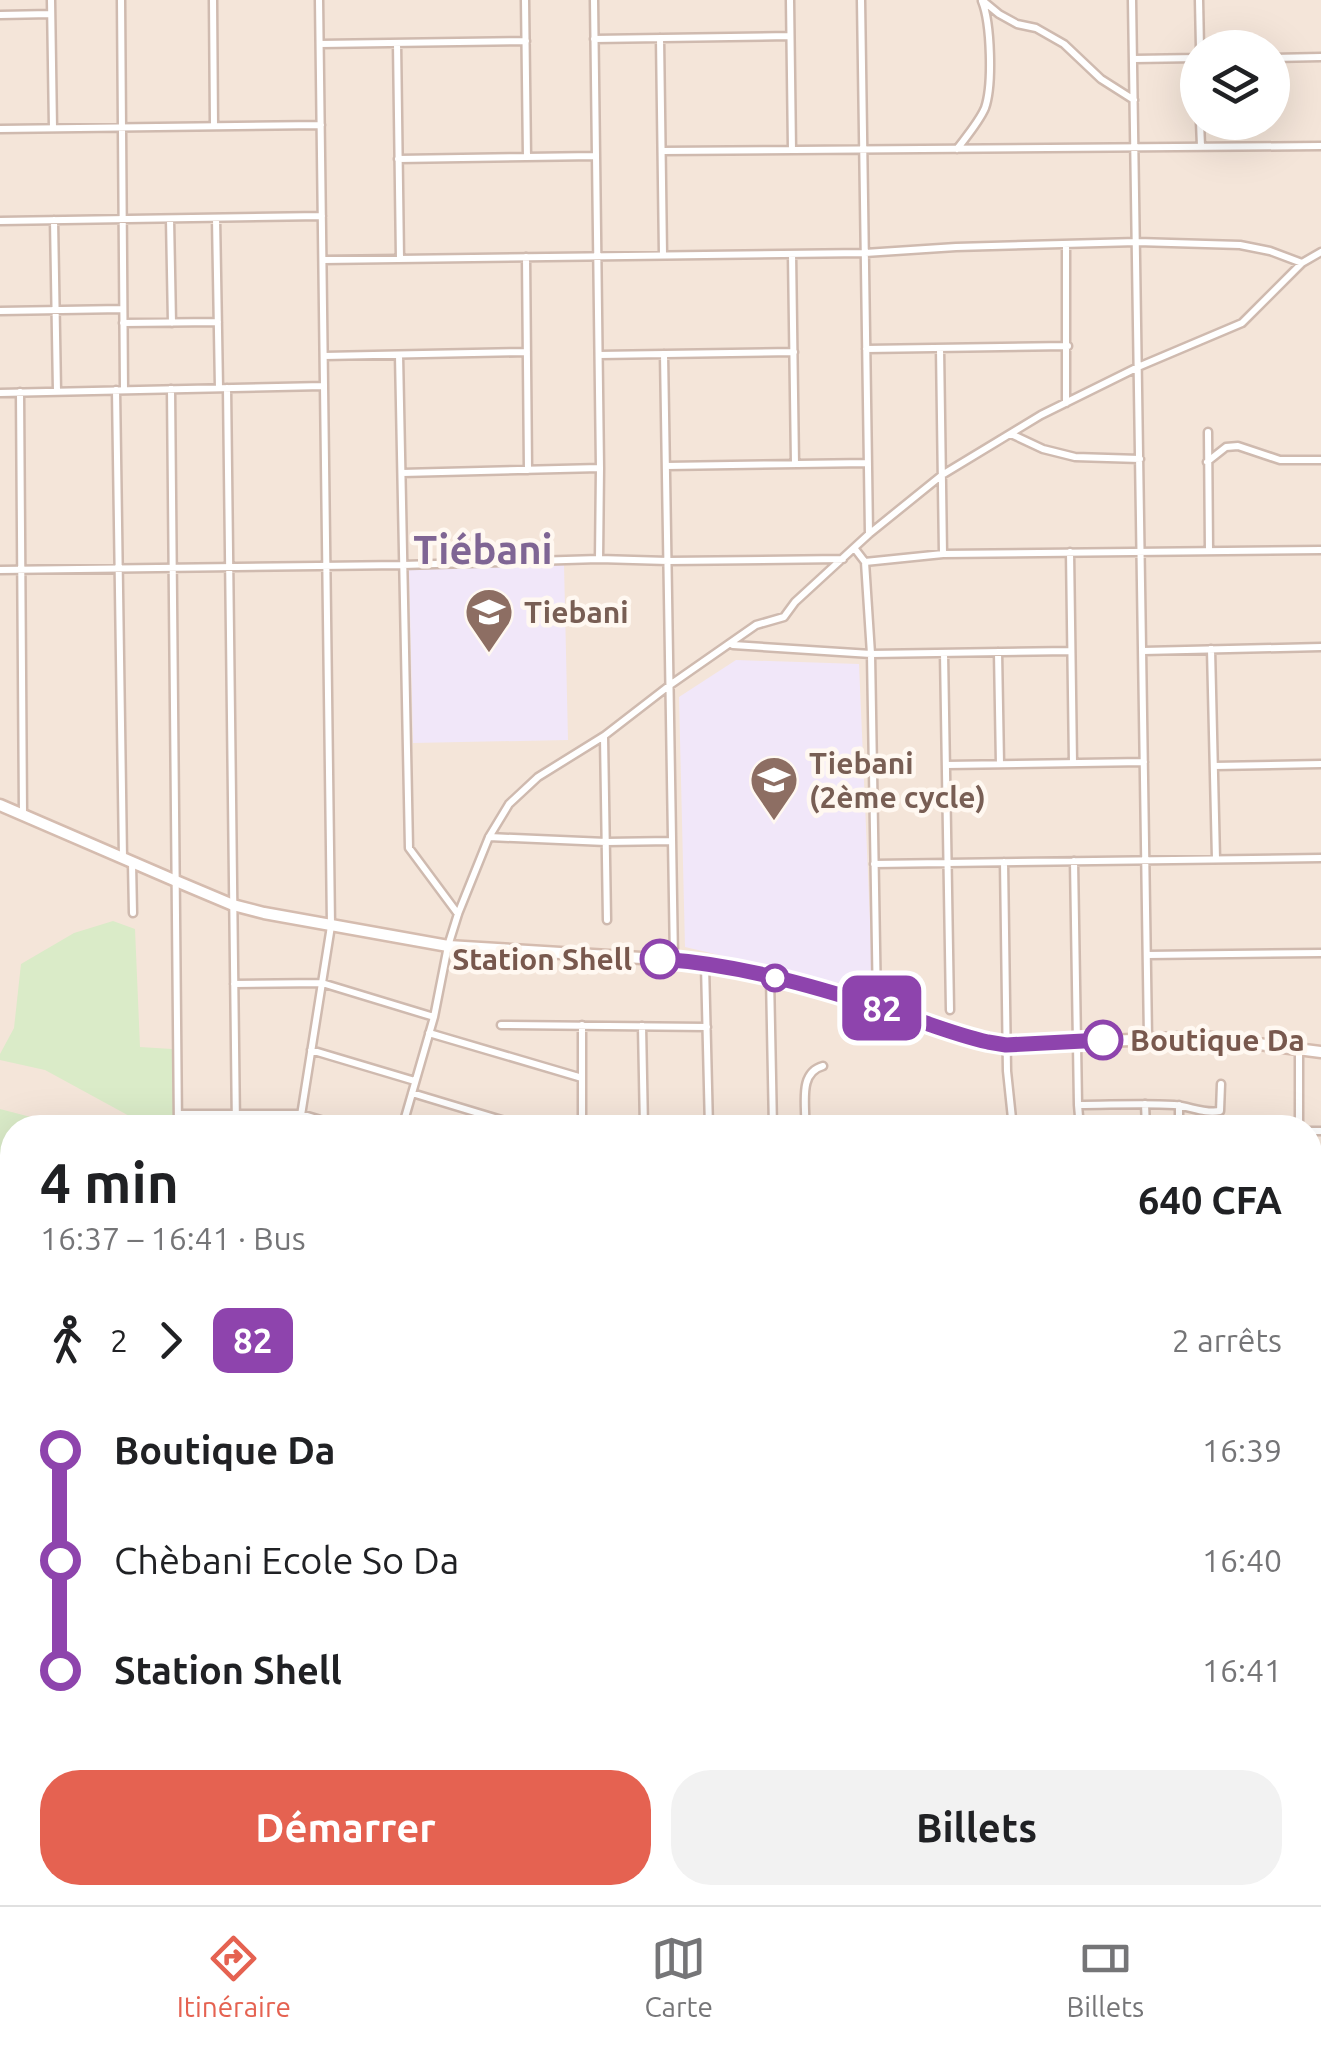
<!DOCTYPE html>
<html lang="fr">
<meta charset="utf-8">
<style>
body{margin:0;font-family:Ubuntu,sans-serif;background:#f2f2f2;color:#202124;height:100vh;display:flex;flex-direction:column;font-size:38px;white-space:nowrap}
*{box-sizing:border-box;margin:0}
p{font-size:32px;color:#757577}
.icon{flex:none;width:55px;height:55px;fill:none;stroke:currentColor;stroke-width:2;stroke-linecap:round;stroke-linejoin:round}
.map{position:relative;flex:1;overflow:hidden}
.panel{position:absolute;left:0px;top:1115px;width:1322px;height:790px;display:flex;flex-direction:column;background:#fff;border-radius:40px 40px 0 0;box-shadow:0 10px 40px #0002}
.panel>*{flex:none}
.badge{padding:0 20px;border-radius:15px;font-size:35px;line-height:65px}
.controls{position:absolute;left:1180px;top:30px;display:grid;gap:20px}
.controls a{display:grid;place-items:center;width:110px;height:110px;border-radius:50%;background:#fff;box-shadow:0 10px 40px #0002;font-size:50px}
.map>.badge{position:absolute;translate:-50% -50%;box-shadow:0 0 0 5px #fff}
.legs{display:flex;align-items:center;gap:15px;height:110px;padding:0 40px;font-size:32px}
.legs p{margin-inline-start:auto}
.overview{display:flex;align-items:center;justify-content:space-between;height:170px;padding:0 40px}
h1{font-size:55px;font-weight:700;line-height:75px}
.action{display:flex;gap:20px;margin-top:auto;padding:20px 40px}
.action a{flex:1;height:115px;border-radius:40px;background:#e56251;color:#fff;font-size:40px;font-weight:700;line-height:115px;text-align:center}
.action a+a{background:#f2f2f2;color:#202124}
ul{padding:0 40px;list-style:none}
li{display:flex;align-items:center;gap:35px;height:110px;font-size:38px}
li i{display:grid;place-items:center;width:15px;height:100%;margin:0 12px;background:currentColor}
li i::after{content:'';width:25px;height:25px;margin:-12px;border:8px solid;border-radius:50%;background:#fff}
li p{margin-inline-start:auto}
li:first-child i{background:linear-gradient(#0000 50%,currentColor 0)}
li:last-child i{background:linear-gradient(currentColor 50%,#0000 0)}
.tab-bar{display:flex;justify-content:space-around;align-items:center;height:140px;border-top:2px solid #e0e0e0;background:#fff;font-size:28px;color:#757577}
.tab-bar a{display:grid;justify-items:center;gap:5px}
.tab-bar .on{color:#e56251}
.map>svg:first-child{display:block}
</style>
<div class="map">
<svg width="1321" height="1905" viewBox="0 0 1321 1905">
<rect width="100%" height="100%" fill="#fdf4eb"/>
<path fill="#f4e5d9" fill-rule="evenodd" d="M0,0H1321V1829L1310,1820V1128H12L0,1200ZM1198,48H1272V122H1198Z"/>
<path fill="#f1e7f9" d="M564,565L568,740L413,743L409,569Z
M736,660L859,664L873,991L685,947L679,697Z"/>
<path fill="#daebc8" d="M113,921L135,929L140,1047L172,1049L185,1117L224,1127H154L159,1116L133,1118L45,1070L0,1060V1054L14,1028L21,964L74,933Z
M0,1109L69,1127L12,1128V1234L0,1231Z
M1310,1821L1321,1829V1905H1155L1139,1893L1310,1892Z"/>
<path fill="#bee6e7" stroke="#a4d7d9" stroke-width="2.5" d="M0,1231L12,1234V1811L0,1807Z
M1139,1893L1155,1905H243L213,1893Z"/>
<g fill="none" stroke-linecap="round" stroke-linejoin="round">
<path stroke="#a4d7d9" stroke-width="2.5" d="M0,1156L12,1159"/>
<g stroke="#cfbaaf" stroke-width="11">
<path id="street" d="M51,0L53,128
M121,0L124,390
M213,0L214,125
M525,0L527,157
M594,0L600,468L599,559
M790,0L792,150
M861,0L869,534
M982,0L999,14L1017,24L1036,28L1064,44L1101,79L1134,100
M1132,0L1148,1038
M1199,0L1200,48
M0,15L51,14
M660,38L663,255
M594,39L790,36
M397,43L400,259
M320,44L526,41
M1272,58L1321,57
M1134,59L1198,58
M1200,122L1201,146
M0,129L321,125
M957,149C966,137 979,122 985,108C993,85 991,23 982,1
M662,151L1321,146
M398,159L596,156
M216,218L219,388
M170,219L172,323
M54,220L57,391
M0,221L322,216
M792,254L795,464
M526,257L528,470
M323,260L865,253L956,247L1137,242L1240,245L1270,251L1302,263
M0,311L123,309
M123,323L218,322
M940,348L943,554
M866,349L1068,346
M664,354L674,960
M399,355L409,848L458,914
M599,355L794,352
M324,356L527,352
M227,388L236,1128
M171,389L178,1128
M116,390L123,858
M20,392L23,814
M0,393L324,386
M1066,403V245
M1208,432L1209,551
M1011,434L1043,449L1075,457L1140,459
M1207,462L1226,447L1238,446L1280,460H1321
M666,466L868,463
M402,473L600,468
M855,549L865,562L871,654L877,1006
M1070,552L1073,763
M865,562L943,554L1321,550
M0,570L403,565L599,559L668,561L843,559
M733,645L871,654L1071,651
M1211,649L1216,859
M1143,651L1321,647
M998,652L1000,764
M944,653L950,1010
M604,737L607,920
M946,765L1144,762
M1214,766L1321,764
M489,837L606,842L672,841
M1074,861L1078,1105L1080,1128
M1004,862L1007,1071L1013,1128
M132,863L133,913
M874,864L1321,858
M1147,955L1321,953
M705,965L709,1128
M770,977L773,1128
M234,984L322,983L434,1017
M501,1025L707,1027
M582,1025V1128
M642,1026L644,1128
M429,1033L582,1078
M311,1050L415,1081
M1299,1050V1128
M412,1093L528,1128
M1145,1104L1146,1128
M1078,1105C1110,1105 1142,1103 1174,1105C1190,1106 1203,1114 1220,1111L1221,1084
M1179,1105V1128
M178,1114H301L347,1128
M299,1128L331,926L319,0
M402,1128L434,1017L448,946L458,914L489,837L509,804L538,777L604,736L670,685L756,625L784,617L795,602L869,534L942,475L1041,415L1138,367L1242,323L1302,263L1321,252
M805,1128C807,1107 797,1073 823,1066
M1310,1131H1321
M1310,1185L1321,1184
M1310,1310L1321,1313"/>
</g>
<g stroke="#d5bcaf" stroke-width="15">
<path id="secondary" d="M0,805L176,881L233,905L264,913L448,946L674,960L769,976L877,1006L988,1043L1007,1045L1204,1037L1321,1052"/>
</g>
<use href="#street" stroke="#fff" stroke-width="6"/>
<use href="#secondary" stroke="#fff" stroke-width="10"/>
</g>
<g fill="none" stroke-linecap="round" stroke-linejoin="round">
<g stroke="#fff" stroke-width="22">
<path id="line-1" d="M660,959C734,964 808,984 878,1007C915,1018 951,1034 988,1042L1006,1045L1103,1040"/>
</g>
<use href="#line-1" stroke="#8e44ad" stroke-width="15"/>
</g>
<defs>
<g id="school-pin" transform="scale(2.5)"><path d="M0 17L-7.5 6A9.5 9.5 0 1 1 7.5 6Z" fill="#8d6e63" stroke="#fff8f1"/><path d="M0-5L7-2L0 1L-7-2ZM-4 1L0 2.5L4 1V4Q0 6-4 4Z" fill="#fff"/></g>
</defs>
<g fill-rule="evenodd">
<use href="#school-pin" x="489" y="612"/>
<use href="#school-pin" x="774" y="780"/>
</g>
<g fill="#fff" stroke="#8e44ad" stroke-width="5">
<circle cx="660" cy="959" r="18"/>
<circle cx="775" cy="978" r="12"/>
<circle cx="1103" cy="1040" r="18"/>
</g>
<g text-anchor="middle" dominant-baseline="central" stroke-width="9" stroke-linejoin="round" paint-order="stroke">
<g font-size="30" font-weight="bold" fill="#785e54" stroke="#fff8f1" text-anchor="start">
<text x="524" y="612">Tiebani</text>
<text x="809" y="763">Tiebani<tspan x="809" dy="34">(2ème cycle)</tspan></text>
</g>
<g font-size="30" font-weight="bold" fill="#78584d" stroke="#fff8f1" text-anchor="end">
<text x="632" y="959">Station Shell</text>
<text x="1130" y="1040" text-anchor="start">Boutique Da</text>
</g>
<g font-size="40" font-weight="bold" fill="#7f6594" stroke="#fff8f1">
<text x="483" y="549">Tiébani</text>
</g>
</g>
</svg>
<div class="controls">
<a><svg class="icon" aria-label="layers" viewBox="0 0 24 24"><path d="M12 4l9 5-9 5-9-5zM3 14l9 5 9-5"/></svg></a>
</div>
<b class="badge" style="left:882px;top:1008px;background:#8e44ad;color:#fff">82</b>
<section class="panel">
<div class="overview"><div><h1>4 min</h1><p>16:37 – 16:41 · Bus</p></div><b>640 CFA</b></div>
<div class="legs"><svg class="icon" aria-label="walk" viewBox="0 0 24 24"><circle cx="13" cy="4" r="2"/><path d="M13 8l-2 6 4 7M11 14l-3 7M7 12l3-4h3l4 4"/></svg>2<svg class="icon" aria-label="forward" viewBox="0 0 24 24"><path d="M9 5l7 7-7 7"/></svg><b class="badge" style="background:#8e44ad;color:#fff">82</b><p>2 arrêts</p></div>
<ul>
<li><i style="color:#8e44ad"></i><b>Boutique Da</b><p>16:39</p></li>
<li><i style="color:#8e44ad"></i><span>Chèbani Ecole So Da</span><p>16:40</p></li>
<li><i style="color:#8e44ad"></i><b>Station Shell</b><p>16:41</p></li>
</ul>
<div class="action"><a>Démarrer</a><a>Billets</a></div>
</section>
</div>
<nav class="tab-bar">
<a class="on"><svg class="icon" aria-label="directions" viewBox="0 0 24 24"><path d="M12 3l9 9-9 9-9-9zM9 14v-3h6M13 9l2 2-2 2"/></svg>Itinéraire</a>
<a><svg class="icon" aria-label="map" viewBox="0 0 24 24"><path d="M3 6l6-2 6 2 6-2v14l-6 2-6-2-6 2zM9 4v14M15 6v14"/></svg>Carte</a>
<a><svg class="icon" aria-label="tickets" viewBox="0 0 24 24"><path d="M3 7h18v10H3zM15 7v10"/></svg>Billets</a>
</nav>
